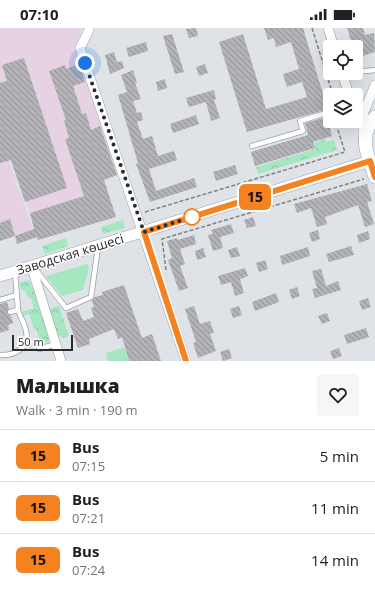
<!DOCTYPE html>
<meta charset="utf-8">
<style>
body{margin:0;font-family:"Open Sans",sans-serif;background:#f6f6f6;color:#202124;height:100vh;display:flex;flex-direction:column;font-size:15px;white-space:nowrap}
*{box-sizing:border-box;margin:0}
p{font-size:13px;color:#757577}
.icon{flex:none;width:22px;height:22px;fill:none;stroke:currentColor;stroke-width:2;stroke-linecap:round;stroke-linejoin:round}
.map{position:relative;height:333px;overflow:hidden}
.panel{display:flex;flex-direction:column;background:#fff;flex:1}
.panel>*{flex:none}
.badge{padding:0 8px;border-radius:6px;font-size:14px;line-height:26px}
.fabs{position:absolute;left:323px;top:12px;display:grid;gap:8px}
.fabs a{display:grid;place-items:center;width:40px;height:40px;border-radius:4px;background:#fff;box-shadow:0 4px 16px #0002;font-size:20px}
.scale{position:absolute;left:12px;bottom:10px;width:61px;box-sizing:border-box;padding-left:4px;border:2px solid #292b2c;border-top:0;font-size:11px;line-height:14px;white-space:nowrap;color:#292b2c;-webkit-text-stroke:3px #fff;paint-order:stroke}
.you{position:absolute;width:20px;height:20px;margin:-10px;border:3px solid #fff;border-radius:50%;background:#1a73e8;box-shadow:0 0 0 6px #1a73e833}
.map>.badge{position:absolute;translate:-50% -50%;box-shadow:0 0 0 2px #fff}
.round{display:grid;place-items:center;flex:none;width:42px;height:42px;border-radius:4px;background:#f6f6f6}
.summary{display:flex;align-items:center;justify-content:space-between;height:68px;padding:0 16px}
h1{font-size:19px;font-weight:800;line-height:30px}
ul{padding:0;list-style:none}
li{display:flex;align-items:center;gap:12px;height:52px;padding:0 16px;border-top:1px solid #e0e0e0}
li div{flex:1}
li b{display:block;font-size:15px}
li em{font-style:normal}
li .badge{min-width:44px;font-weight:700;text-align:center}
.status{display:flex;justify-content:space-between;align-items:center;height:28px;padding:0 20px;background:#fff;direction:ltr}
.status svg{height:11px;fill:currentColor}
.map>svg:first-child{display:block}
</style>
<div class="status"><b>07:10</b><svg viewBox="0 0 49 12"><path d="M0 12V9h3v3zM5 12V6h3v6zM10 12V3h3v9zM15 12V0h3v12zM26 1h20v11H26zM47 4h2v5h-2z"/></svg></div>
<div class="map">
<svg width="375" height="333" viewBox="0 0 375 333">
<defs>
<pattern id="forest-crowns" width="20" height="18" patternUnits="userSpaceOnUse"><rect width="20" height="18" fill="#a4e7c0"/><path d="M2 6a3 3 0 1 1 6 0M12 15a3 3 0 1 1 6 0" fill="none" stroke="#8dc6a5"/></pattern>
<pattern id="building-back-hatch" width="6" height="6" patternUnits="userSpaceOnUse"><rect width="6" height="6" fill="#b2b2b7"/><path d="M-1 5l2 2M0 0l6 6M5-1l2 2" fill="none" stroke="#919195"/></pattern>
</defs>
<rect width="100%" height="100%" fill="#dfe3e7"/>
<path fill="#e6d2e2" d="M0,0H82L74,19L102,98L66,111L84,168L30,185L0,100Z
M0,107L33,202L0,213Z"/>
<path fill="#a4e7c0" d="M87,236L89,240L83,262L62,268L46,248Z
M124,319L129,333H108L106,325Z"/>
<path fill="url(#forest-crowns)" d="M325,111L326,114L334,112L337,122L258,146L256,139L315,121L314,115Z
M123,192L125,200L103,206L101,199Z
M66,210L68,218L45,226L42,218Z
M29,252L41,279L50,309L47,314L41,317L36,300L34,301L29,286L23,288L22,284L34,280L31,270L27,268L26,263L21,261L19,255Z
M59,278L69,308L63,310L57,306L49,281Z"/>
<path fill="url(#building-back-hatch)" d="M196,0L198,8L189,10L186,1Z
M264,0H303L327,79L324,80L325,82L247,104L219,14L243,6L266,81L307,69L302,54L287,59L283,46L299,41L291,14L276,19L274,10L268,12Z
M347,0H363L365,7L374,5L375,24L356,30V19H353Z
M172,6L184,44L175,46L163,8Z
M146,14L148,23L129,29L126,20Z
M114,24L117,34L122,33L124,40L110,46L105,27Z
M24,30L67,160L25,174L11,132L0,135V55L7,53L2,37Z
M79,36L85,54L73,58L82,86L86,85L91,102L100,98L117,147L104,152L116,189L38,212L37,209L17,216L15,208L34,201L30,185L84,168L65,111L69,110L64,92H66L49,43L65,37L66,41Z
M205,36L208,45L199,48L196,39Z
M133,42L137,55H135L141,71L133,73L137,85L141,84L143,92L137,94L143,111L152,108L158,128L174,123L177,132L149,141L156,163L194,150L197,159L150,174L136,136L138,135L118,67L127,64L121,47Z
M165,51L167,60L158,63L156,54Z
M214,62L216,71L214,72L220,90L211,93L206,74L189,79L186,70Z
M196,87L199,96L173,105L170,96Z
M327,89L332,108L313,114L315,120L255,138L251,124L308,107L305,95Z
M235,137L238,146L216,153L213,144Z
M367,156L372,173L367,174L374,196L365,199L358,177L325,189L327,196L317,199L311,180L297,185L294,176Z
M253,189L256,198L247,200L244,192Z
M10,191L15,208L0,213V195Z
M231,196L234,205L220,209L223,220L213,223L208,207L213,206L211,202Z
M318,202L320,211L312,214L309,205Z
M368,203L370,211L359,215L357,207Z
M194,207L196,216L180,221L185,236L180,238L188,260L179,263L168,232L172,230L167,213L177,210L178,212Z
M351,218L354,227L329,234L326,226Z
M237,219L240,228L231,230L228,222Z
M308,219L310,228L282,237L280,228Z
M203,220L206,229L197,232L195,223Z
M265,232L268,241L259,244L256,235Z
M245,240L248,248L240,251L244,265L235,268L231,254L221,257L218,248Z
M321,241L326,258L338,253L341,262L315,270L312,261L317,260L312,243Z
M124,257L142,310L152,306L161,333H129L122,309L118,311L114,301L89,311L90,316L78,320L66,285L78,281L83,293L94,289L91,280L94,279L92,273L95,269L103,267L102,264Z
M297,259L300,268L292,271L289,262Z
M276,265L279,274L255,283L252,274Z
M368,270L371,279L362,282L359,273Z
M7,274L9,281L7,285L11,288L13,295L8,297L9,302L0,305V276Z
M194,278L200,296L210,293L214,305L210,306L216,323L198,330L193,315L196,314L185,281Z
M239,278L242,287L233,290L230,281Z
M327,285L330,293L322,296L318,288Z
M366,300L369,309L347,316L344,307Z
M339,320L342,328L333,331L330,323Z
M229,321L232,330L223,333L220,324Z"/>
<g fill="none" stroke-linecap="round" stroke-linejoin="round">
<g stroke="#9ca0a3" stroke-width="6">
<path id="service" d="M356,44L375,42
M252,118L303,103L300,93L330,84
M35,241L66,280L91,269L98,219
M0,272L17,267
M10,284L18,282L15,244
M39,321L56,316
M0,327C14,328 30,320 26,303C25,296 20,289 18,282"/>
</g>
<g stroke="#9ca0a3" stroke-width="10">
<path id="minor" d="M89,0V2L80,20L186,333
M328,0L334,19
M342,45L349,67
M363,107L364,84L375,57
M31,237L61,333"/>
</g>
<g stroke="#9ca0a3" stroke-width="12">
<path id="tertiary" d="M0,248L370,133"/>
</g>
<g stroke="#9ca0a3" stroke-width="14">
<path id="secondary" d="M375,89C357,109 368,127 375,149"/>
</g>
<path stroke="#7e8183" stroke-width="1.5" stroke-dasharray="4 2" stroke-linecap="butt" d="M312,0L333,67
M145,184L345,124L335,93
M166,242L162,211L364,151"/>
<use href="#service" stroke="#fff" stroke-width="4.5"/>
<use href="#minor" stroke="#fff" stroke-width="9"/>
<use href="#tertiary" stroke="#fff" stroke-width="11"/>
<use href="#secondary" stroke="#fff" stroke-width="13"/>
</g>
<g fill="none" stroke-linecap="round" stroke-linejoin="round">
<g stroke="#fff" stroke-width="9">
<path id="line" d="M186,333L144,204L370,133L375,149"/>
</g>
<use href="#line" stroke="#f58220" stroke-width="6"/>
<path stroke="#292b2c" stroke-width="4" stroke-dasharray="0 7.2" d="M85,35L144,204L192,189"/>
</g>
<circle fill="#fff" stroke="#f58220" stroke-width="2" cx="192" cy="189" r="8"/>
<g text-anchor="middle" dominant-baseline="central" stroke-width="3" stroke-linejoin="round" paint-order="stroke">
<g font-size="13" fill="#292b2c" stroke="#fff">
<text transform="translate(70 226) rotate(-17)">Заводская көшесі</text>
</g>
</g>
</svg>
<div class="fabs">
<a><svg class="icon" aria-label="locate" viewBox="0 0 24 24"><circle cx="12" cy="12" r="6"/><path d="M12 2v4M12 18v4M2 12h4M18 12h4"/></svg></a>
<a><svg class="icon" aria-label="layers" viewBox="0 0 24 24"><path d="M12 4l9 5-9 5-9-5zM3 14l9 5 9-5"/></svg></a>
</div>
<div class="scale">50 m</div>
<div class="you" style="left:85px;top:35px"></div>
<b class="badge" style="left:255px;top:169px;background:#f58220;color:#111">15</b>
</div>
<section class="panel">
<div class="summary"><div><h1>Малышка</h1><p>Walk · 3 min · 190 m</p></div><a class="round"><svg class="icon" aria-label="heart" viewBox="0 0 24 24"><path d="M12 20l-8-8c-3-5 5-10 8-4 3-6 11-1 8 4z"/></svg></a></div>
<ul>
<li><span class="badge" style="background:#f58220;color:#111">15</span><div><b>Bus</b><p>07:15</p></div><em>5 min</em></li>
<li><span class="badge" style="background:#f58220;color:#111">15</span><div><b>Bus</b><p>07:21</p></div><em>11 min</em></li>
<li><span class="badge" style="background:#f58220;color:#111">15</span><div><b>Bus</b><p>07:24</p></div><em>14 min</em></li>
</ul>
</section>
